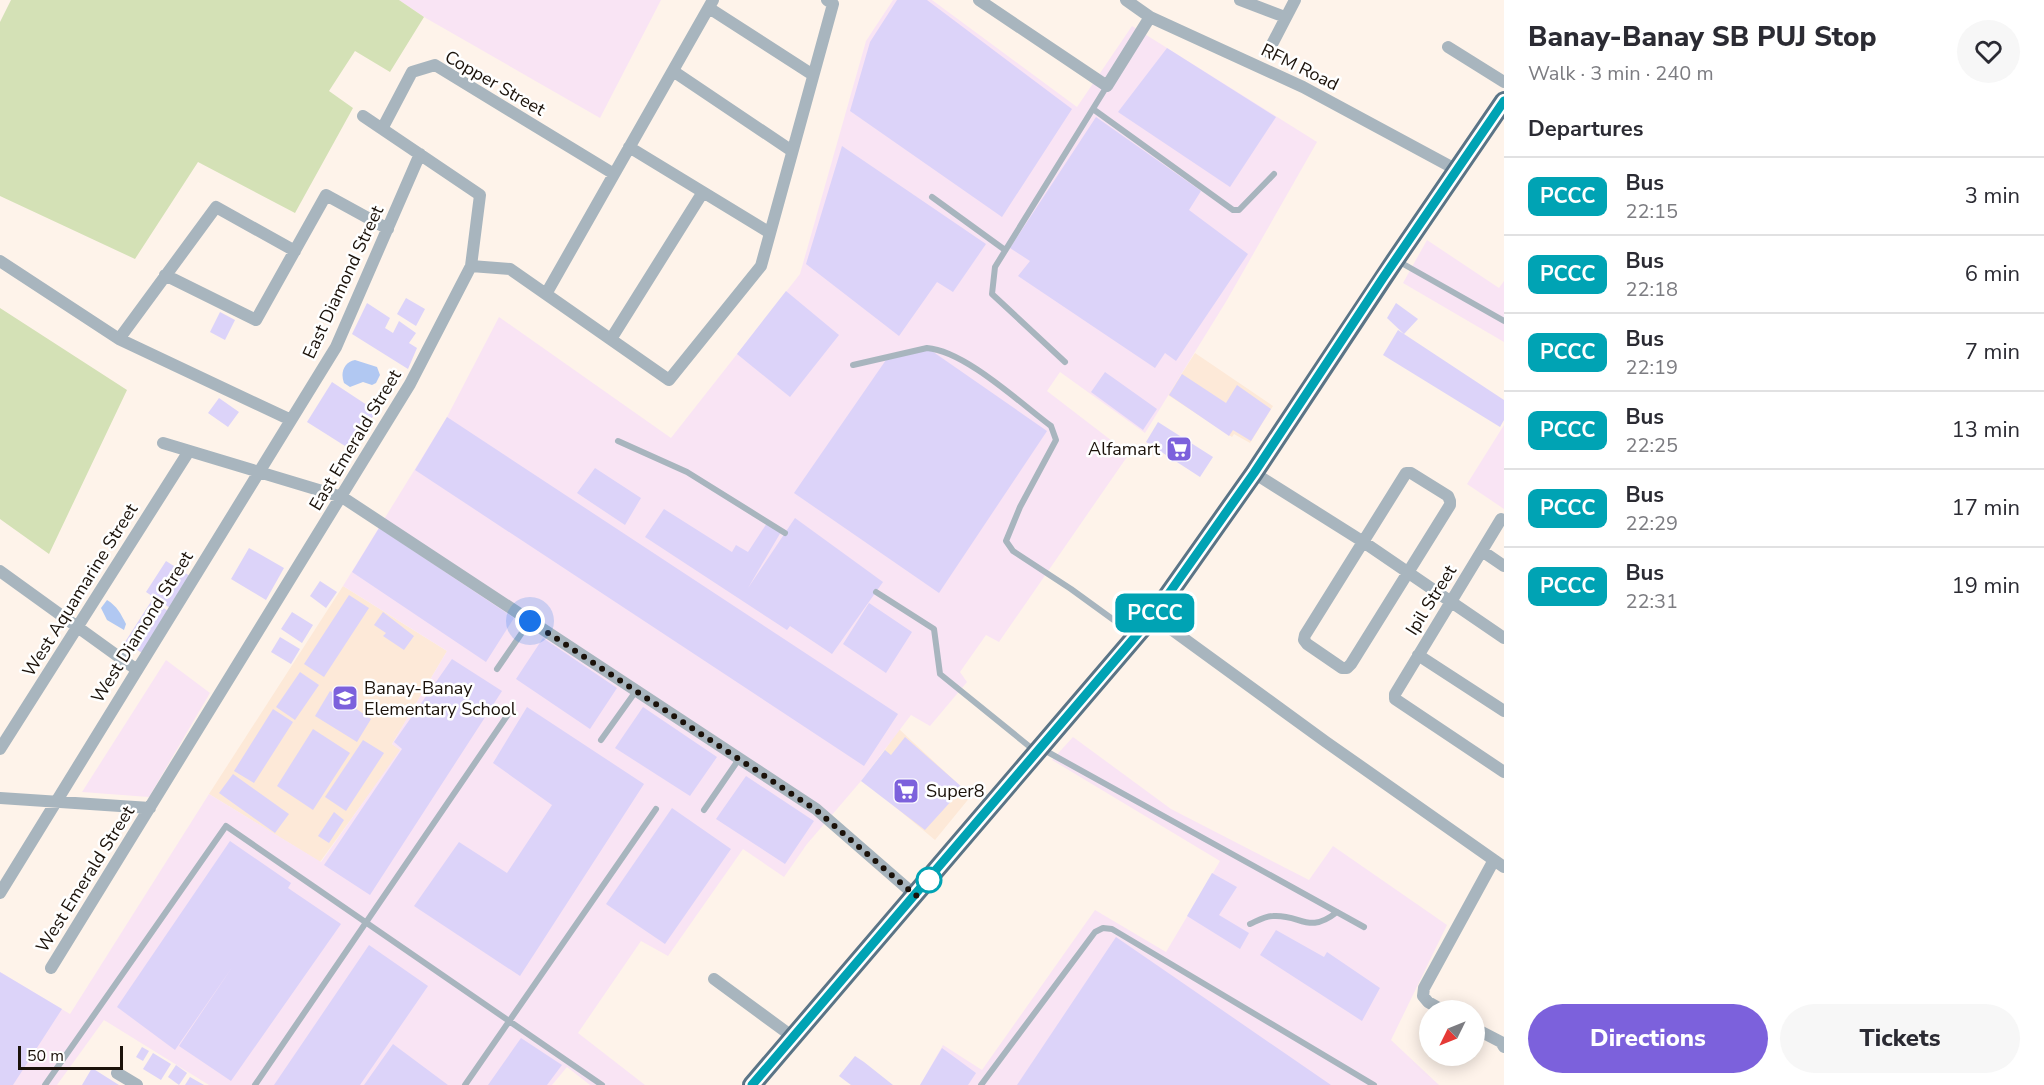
<!DOCTYPE html>
<meta charset="utf-8">
<style>
body{margin:0;font-family:"Nunito Sans",sans-serif;background:#f7f7f7;color:#2b2b33;height:100vh;display:flex;flex-direction:column;font-size:22px;white-space:nowrap}
*{box-sizing:border-box;margin:0}
p{font-size:20px;color:#7c7c81}
.icon{flex:none;width:33px;height:33px;fill:none;stroke:currentColor;stroke-width:2;stroke-linecap:round;stroke-linejoin:round}
.map{position:relative;flex:1;overflow:hidden}
.side{display:flex;flex-direction:column;background:#fff;width:540px}
.side>*{flex:none}
.badge{padding:0 12px;border-radius:9px;font-size:21px;line-height:39px}
.needle{width:39px;rotate:227deg}
.controls{position:absolute;left:1419px;top:1000px;display:grid;gap:12px}
.controls a{display:grid;place-items:center;width:66px;height:66px;border-radius:50%;background:#fff;box-shadow:0 3px 15px #0003;font-size:30px}
.scale{position:absolute;left:18px;bottom:15px;width:105px;box-sizing:border-box;padding-left:6px;border:3px solid #1b120a;border-top:0;font-size:16px;line-height:21px;white-space:nowrap;color:#1b120a;-webkit-text-stroke:4px #fff;paint-order:stroke}
.you{position:absolute;width:30px;height:30px;margin:-15px;border:4px solid #fff;border-radius:50%;background:#1a73e8;box-shadow:0 0 0 9px #1a73e833}
.map>.badge{position:absolute;translate:-50% -50%;box-shadow:0 0 0 3px #fff}
h2{padding:0 24px;font-size:22px;line-height:54px}
.round{display:grid;place-items:center;flex:none;width:63px;height:63px;border-radius:32px;background:#f7f7f7}
.summary{display:flex;align-items:center;justify-content:space-between;height:102px;padding:0 24px}
h1{font-size:28px;font-weight:800;line-height:45px}
.action{display:flex;gap:12px;margin-top:auto;padding:12px 24px}
.action a{flex:1;height:69px;border-radius:36px;background:#7c61dc;color:#fff;font-size:24px;font-weight:800;line-height:69px;text-align:center}
.action a+a{background:#f7f7f7;color:#2b2b33}
ul{padding:0;list-style:none}
li{display:flex;align-items:center;gap:18px;height:78px;padding:0 24px;border-top:2px solid #e1e1e2}
li div{flex:1}
li b{display:block;font-size:22px}
li em{font-style:normal}
li .badge{min-width:66px;font-weight:700;text-align:center}
main{display:flex;flex:1;min-height:0}
.map>svg:first-child{display:block}
</style>
<main>
<div class="map">
<svg width="1504" height="1085" viewBox="0 0 1504 1085">
<rect width="100%" height="100%" fill="#fef3ea"/>
<path fill="#fde9d8" d="M1195,353L1273,406L1250,443L1234,434L1232,437L1168,395Z
M343,586L447,651L392,744L401,750L320,862L209,794Z
M899,729L971,796L935,840L864,781Z"/>
<path fill="#f9e4f4" d="M399,0H661L600,118L424,17Z
M893,0H932L1077,107L1132,26L1317,142L1227,300L1145,433L1060,372L1047,391L1129,454L999,642L986,635L960,672L967,682L930,726L911,715L861,781L807,844L784,877L743,849L668,956L641,941L578,1033L645,1085H590L567,1067L552,1085H209L104,1020L57,1085H0V972L70,1014L209,794L321,862L400,750L392,744L447,651L343,586L447,417L499,317L671,438L800,274L866,41Z
M1427,240L1499,288L1504,281V342L1403,283Z
M1504,425V509L1467,484Z
M166,660L210,693L149,797L82,792Z
M1073,737L1171,809L1309,880L1333,846L1447,925L1391,1040L1439,1085H920L943,1045L982,1070L1095,910L1166,952L1220,861L1052,760Z"/>
<path fill="#d4e1b6" d="M11,0H399L424,17L390,72L355,51L329,91L353,108L295,213L198,162L135,259L0,196V22Z
M0,308L127,390L49,554L0,519Z"/>
<path fill="#b1c8f2" d="M355,360L377,367L380,375L376,383L372,385L363,382L350,387L344,383C340,373 344,362 355,360Z
M107,600C117,606 121,614 126,624L124,630L107,620L101,608Z"/>
<path fill="#dcd3f9" d="M897,0H927L1072,109L1002,217L850,111L870,42Z
M1167,48L1276,117L1230,187L1118,112Z
M1096,117L1201,191L1189,210L1248,254L1176,361L1165,353L1155,368L1018,276L1030,261L1010,248Z
M842,146L986,244L953,292L937,282L899,336L806,264Z
M786,291L839,335L790,397L737,354Z
M406,298L425,309L416,326L397,314Z
M367,303L390,318L385,328L393,333L399,321L416,333L409,343L417,348L408,369L352,334Z
M1396,303L1418,319L1404,334L1504,400V420L1500,427L1383,355L1398,330L1404,334L1387,318Z
M220,312L235,320L225,340L210,332Z
M929,349L1047,431L939,593L794,493L888,357Z
M1105,372L1157,409L1143,430L1091,392Z
M1182,374L1226,403L1237,385L1271,409L1251,441L1233,430L1229,436L1169,395Z
M332,382L376,411L353,451L307,422Z
M219,398L239,412L228,427L208,413Z
M447,417L898,714L864,766L415,470Z
M1158,422L1213,457L1200,477L1146,442Z
M595,468L641,498L625,525L577,493Z
M664,509L732,552L736,545L748,552L767,523L781,532L748,588L795,518L883,582L832,654L790,626L787,630L645,537Z
M379,528L514,618L486,662L352,572Z
M249,548L284,568L266,600L231,579Z
M166,561L190,576L170,608L146,592Z
M320,581L337,592L326,608L310,596Z
M349,595L369,608L324,677L304,664Z
M152,600L168,611L142,653L125,642Z
M869,603L912,632L886,673L843,644Z
M292,612L313,625L302,643L281,629Z
M383,612L414,636L404,650L383,636L386,633L374,625Z
M280,637L300,649L291,664L271,652Z
M543,638L617,688L590,729L516,679Z
M452,659L502,691L370,895L324,865L402,749L394,742Z
M300,672L319,685L295,720L276,707Z
M330,691L371,719L357,742L315,716Z
M527,707L644,784L520,976L414,906L459,842L507,873L552,805L493,763Z
M643,707L717,757L690,796L615,748Z
M273,709L293,722L254,783L234,771Z
M313,729L350,753L313,810L277,786Z
M905,737L963,788L925,830L861,781L885,750L891,755Z
M363,740L384,753L346,811L325,797Z
M233,774L289,814L275,833L219,793Z
M746,776L814,821L785,864L716,819Z
M672,808L731,849L665,944L606,904Z
M334,812L344,820L329,843L318,836Z
M230,841L291,883L288,888L341,924L231,1081L179,1046L233,966L175,1050L117,1007Z
M1212,873L1237,887L1219,915L1249,933L1240,949L1187,916Z
M1276,930L1324,957L1327,952L1380,988L1362,1021L1260,955Z
M1116,937L1331,1085H1017Z
M369,945L428,986L360,1085H274Z
M0,972L62,1009L13,1085H0Z
M521,1038L562,1065L547,1085H488Z
M393,1044L448,1085H364Z
M142,1047L149,1051L143,1061L136,1057Z
M942,1048L976,1073L968,1085H920Z
M153,1053L171,1064L161,1080L143,1069Z
M855,1056L864,1062L893,1085H851L839,1076Z
M176,1065L187,1073L179,1085L168,1077Z
M92,1068L119,1085H82Z
M190,1077L204,1085H185Z"/>
<g fill="none" stroke-linecap="round" stroke-linejoin="round">
<path stroke="#a8b5be" stroke-width="6" d="M1093,109L1233,210H1239L1274,174
M932,197L1005,250
M1398,261L1504,321
M1065,362L992,294L995,267L1107,86
M853,365L927,348C965,351 1020,403 1051,426L1056,440L1020,507L1006,541L1013,551L1071,589L1133,634
M618,441L687,472L785,533
M876,592L934,629L940,674L1035,751
M497,669L530,621
M601,740L636,691
M1044,750L1364,927
M704,810L739,759
M1250,924C1257,921 1265,916 1273,916C1301,914 1308,935 1337,912
M45,1085L226,826L602,1085
M255,1085L509,713
M465,1085L656,809
M981,1085L1095,932L1103,928L1112,929L1374,1085"/>
<path stroke="#a8b5be" stroke-width="12" d="M979,0L1107,86L1150,17
M1126,0L1150,17L1303,87L1457,170
M1240,0L1285,17
M709,8L813,75
M1448,47L1504,82
M1268,52L1295,0
M673,71L792,151
M382,129L412,72L435,65L614,174
M629,147L770,233
M0,261L119,339L291,420
M471,266L510,269L669,380L761,266L833,4L827,0
M165,275L256,320L326,195L388,229
M546,294L713,0
M119,339L216,207L295,251
M611,339L703,192
M163,443L342,497L816,809L916,896
M1254,473L1362,541L1504,638
M1406,473H1411L1448,496L1450,501V505L1351,664L1347,668H1342L1307,644L1304,640L1305,635Z
M1501,519L1395,694V699L1504,772
M1482,551L1504,566
M0,571L137,670
M1153,616L1326,742L1504,867
M1418,655L1504,711
M0,749L189,451
M0,798L150,808
M0,893L336,347L420,154
M51,968L410,384L471,266L480,195L363,116
M714,979L793,1037
M1444,1011L1428,1002L1423,996L1424,988L1494,860
M1474,1028L1501,1042L1504,1047
M117,1073L137,1085"/>
<path stroke="#5b7486" stroke-width="20" d="M752,1085L1153,616L1254,473L1396,259L1504,101"/>
</g>
<g fill="none" stroke-linecap="round" stroke-linejoin="round">
<g stroke="#fff" stroke-width="14">
<path id="line" d="M752,1085L1153,616L1254,473L1383,278L1504,101"/>
</g>
<use href="#line" stroke="#00a3b4" stroke-width="9"/>
<path stroke="#1b120a" stroke-width="6" stroke-dasharray="0 10.8" d="M530,621L816,810L916,896L929,880"/>
</g>
<defs>
<g id="supermarket-square" transform="scale(1.35)"><rect x="-9" y="-9" width="18" height="18" rx="4" fill="#7c61dc" stroke="#fff"/><path d="M-6-5.5h2.5l.6 2H6L4.5 2H-2.5L-4.4-4H-6ZM-1.5 3.2a1.3 1.3 0 1 0 .1 0ZM3 3.2a1.3 1.3 0 1 0 .1 0Z" fill="#fff"/></g>
<g id="school-square" transform="scale(1.35)"><rect x="-9" y="-9" width="18" height="18" rx="4" fill="#7c61dc" stroke="#fff"/><path d="M0-5L7-2L0 1L-7-2ZM-4 1L0 2.5L4 1V4Q0 6-4 4Z" fill="#fff"/></g>
</defs>
<g fill-rule="evenodd">
<use href="#supermarket-square" x="1179" y="449"/>
<use href="#school-square" x="345" y="698"/>
<use href="#supermarket-square" x="906" y="791"/>
</g>
<circle fill="#fff" stroke="#00a3b4" stroke-width="3" cx="929" cy="880" r="12"/>
<g text-anchor="middle" dominant-baseline="central" stroke-width="5" stroke-linejoin="round" paint-order="stroke">
<g font-size="18" fill="#1b120a" stroke="#fff">
<text transform="translate(1300 67) rotate(26)">RFM Road</text>
<text transform="translate(495 83) rotate(30)">Copper Street</text>
<text transform="translate(343 282) rotate(-65)">East Diamond Street</text>
<text transform="translate(355 440) rotate(-59)">East Emerald Street</text>
<text transform="translate(80 590) rotate(-58)">West Aquamarine Street</text>
<text transform="translate(1431 600) rotate(-58)">Ipil Street</text>
<text transform="translate(142 627) rotate(-58)">West Diamond Street</text>
<text transform="translate(85 879) rotate(-58)">West Emerald Street</text>
</g>
<g font-size="18" fill="#1b120a" stroke="#fff" text-anchor="start">
<text x="1160" y="449" text-anchor="end">Alfamart</text>
<text x="364" y="688">Banay-Banay<tspan x="364" dy="21">Elementary School</tspan></text>
<text x="926" y="791">Super8</text>
</g>
</g>
</svg>
<div class="controls">
<a><svg class="needle" viewBox="-14 -14 28 28"><path d="M0-13l5 13h-10z" fill="#e53935"/><path d="M0 13l5-13h-10z" fill="#7c7c81"/></svg></a>
</div>
<div class="scale">50 m</div>
<div class="you" style="left:530px;top:621px"></div>
<b class="badge" style="left:1155px;top:613px;background:#00a3b4;color:#fff">PCCC</b>
</div>
<section class="side">
<div class="summary"><div><h1>Banay-Banay SB PUJ Stop</h1><p>Walk · 3 min · 240 m</p></div><a class="round"><svg class="icon" aria-label="heart" viewBox="0 0 24 24"><path d="M12 20l-8-8c-3-5 5-10 8-4 3-6 11-1 8 4z"/></svg></a></div>
<h2>Departures</h2>
<ul>
<li><span class="badge" style="background:#00a3b4;color:#fff">PCCC</span><div><b>Bus</b><p>22:15</p></div><em>3 min</em></li>
<li><span class="badge" style="background:#00a3b4;color:#fff">PCCC</span><div><b>Bus</b><p>22:18</p></div><em>6 min</em></li>
<li><span class="badge" style="background:#00a3b4;color:#fff">PCCC</span><div><b>Bus</b><p>22:19</p></div><em>7 min</em></li>
<li><span class="badge" style="background:#00a3b4;color:#fff">PCCC</span><div><b>Bus</b><p>22:25</p></div><em>13 min</em></li>
<li><span class="badge" style="background:#00a3b4;color:#fff">PCCC</span><div><b>Bus</b><p>22:29</p></div><em>17 min</em></li>
<li><span class="badge" style="background:#00a3b4;color:#fff">PCCC</span><div><b>Bus</b><p>22:31</p></div><em>19 min</em></li>
</ul>
<div class="action"><a>Directions</a><a>Tickets</a></div>
</section>
</main>
